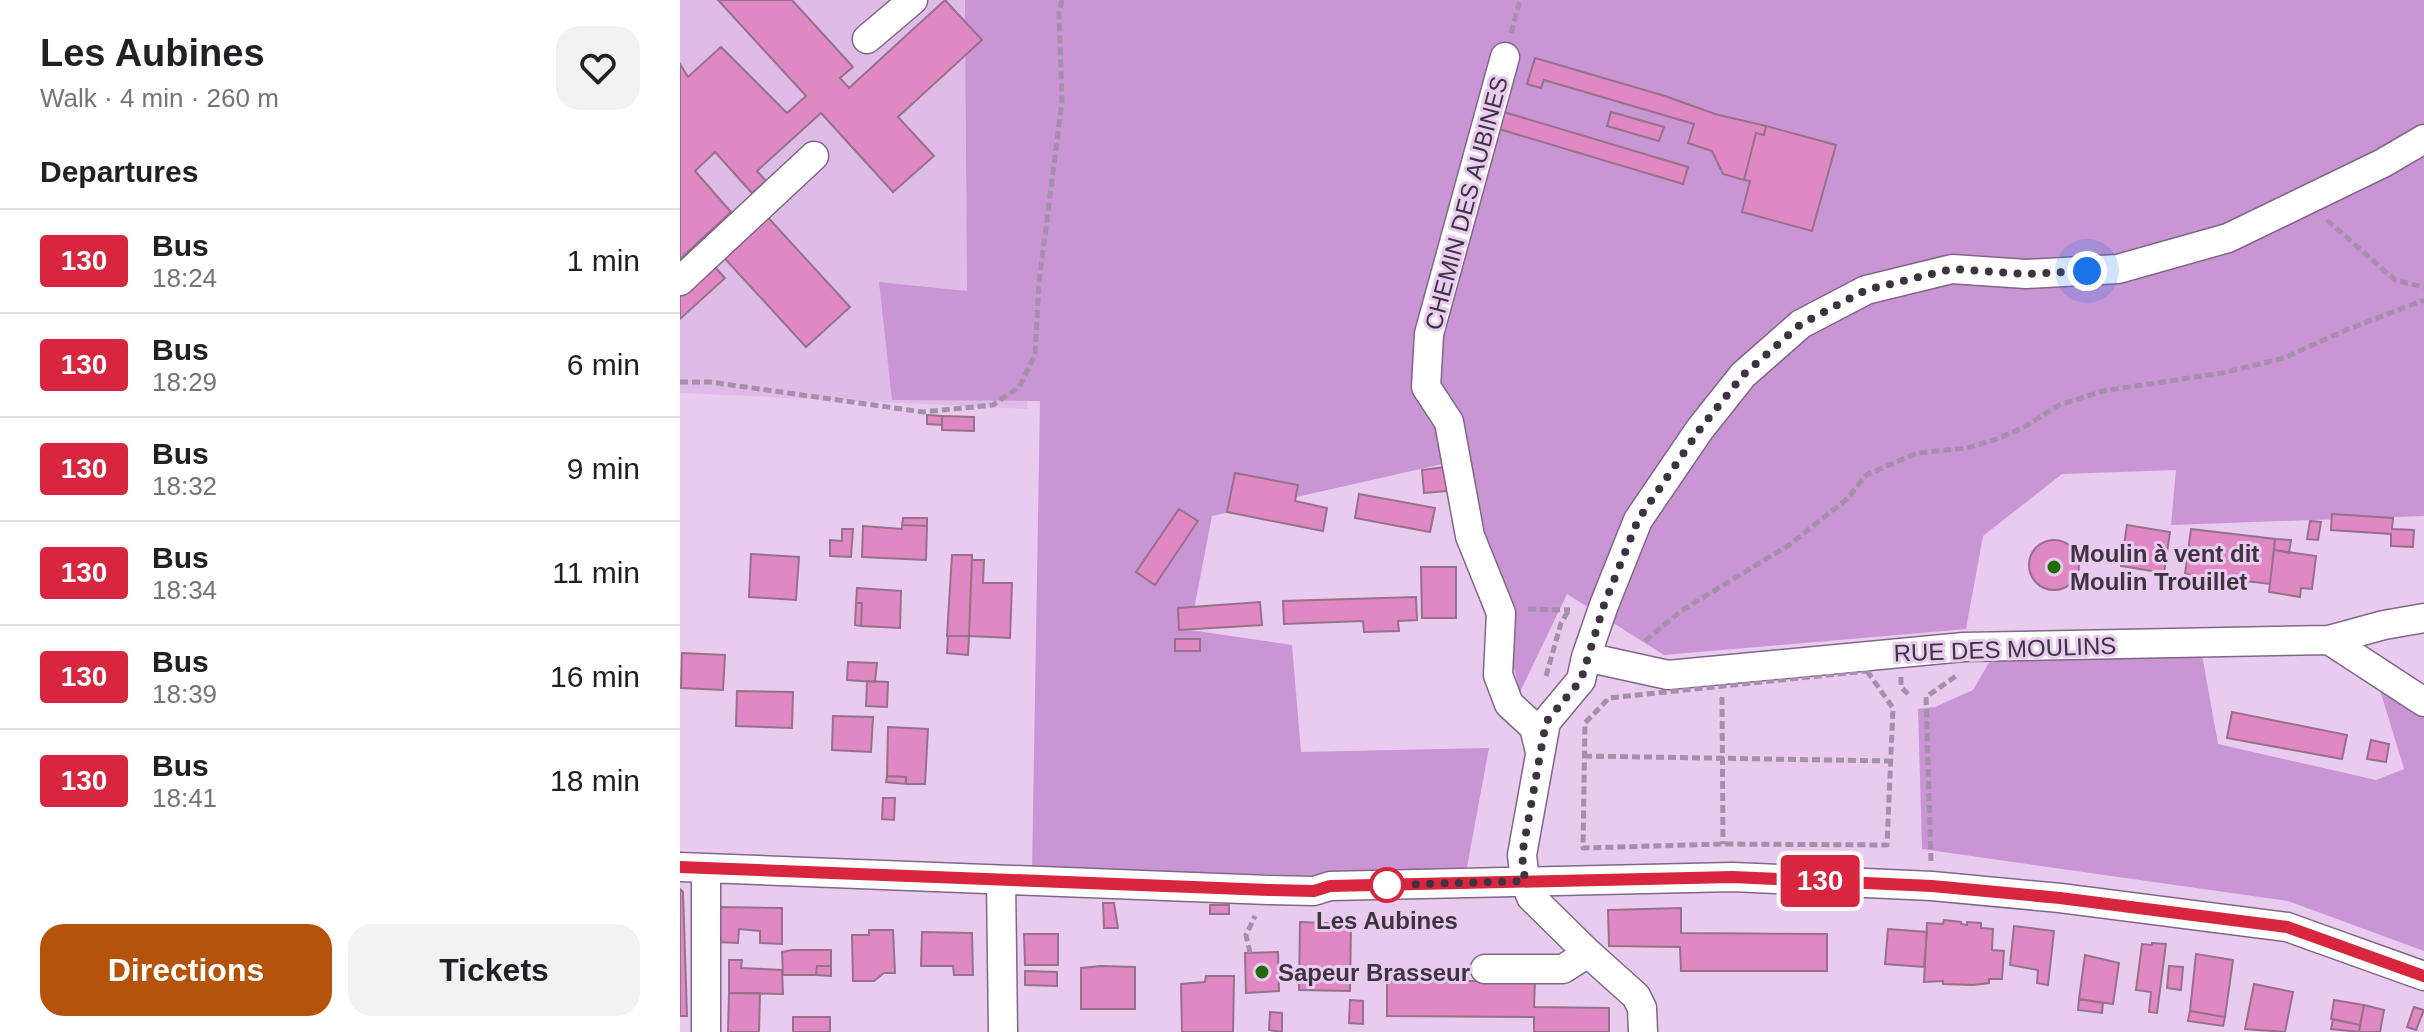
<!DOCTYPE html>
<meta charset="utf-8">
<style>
body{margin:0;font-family:Helvetica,sans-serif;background:#f2f2f2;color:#202124;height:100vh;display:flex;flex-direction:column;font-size:30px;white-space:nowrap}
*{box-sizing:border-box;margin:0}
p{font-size:26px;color:#757577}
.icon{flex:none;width:44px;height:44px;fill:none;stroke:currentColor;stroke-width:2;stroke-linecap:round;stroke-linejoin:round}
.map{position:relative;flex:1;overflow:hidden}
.details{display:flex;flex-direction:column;background:#fff;width:680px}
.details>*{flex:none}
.badge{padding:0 16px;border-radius:6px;font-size:28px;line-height:52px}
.you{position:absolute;width:40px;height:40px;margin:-20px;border:6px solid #fff;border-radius:50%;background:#1a73e8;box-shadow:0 0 0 12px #1a73e833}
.map>.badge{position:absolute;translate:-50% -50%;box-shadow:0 0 0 4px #fff}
h2{padding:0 40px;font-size:30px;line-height:72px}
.round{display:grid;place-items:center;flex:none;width:84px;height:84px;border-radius:24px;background:#f2f2f2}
.headline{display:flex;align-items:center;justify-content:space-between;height:136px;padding:0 40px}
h1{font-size:38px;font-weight:600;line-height:60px}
.cta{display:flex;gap:16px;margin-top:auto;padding:16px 40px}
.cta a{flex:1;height:92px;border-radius:24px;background:#b45309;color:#fff;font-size:32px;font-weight:600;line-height:92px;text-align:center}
.cta a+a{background:#f2f2f2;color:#202124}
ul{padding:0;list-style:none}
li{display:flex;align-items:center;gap:24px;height:104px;padding:0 40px;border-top:2px solid #e0e0e0}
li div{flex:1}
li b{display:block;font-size:30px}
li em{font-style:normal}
li .badge{min-width:88px;font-weight:700;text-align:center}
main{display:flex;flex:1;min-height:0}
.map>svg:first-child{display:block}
</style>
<main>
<section class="details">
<div class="headline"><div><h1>Les Aubines</h1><p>Walk · 4 min · 260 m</p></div><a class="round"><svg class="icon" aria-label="heart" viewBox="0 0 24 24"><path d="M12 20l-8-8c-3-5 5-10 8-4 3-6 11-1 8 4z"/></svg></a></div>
<h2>Departures</h2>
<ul>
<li><span class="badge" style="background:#d7263d;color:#fff">130</span><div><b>Bus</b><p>18:24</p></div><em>1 min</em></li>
<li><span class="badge" style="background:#d7263d;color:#fff">130</span><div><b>Bus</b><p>18:29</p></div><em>6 min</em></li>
<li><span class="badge" style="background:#d7263d;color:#fff">130</span><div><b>Bus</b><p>18:32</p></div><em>9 min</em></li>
<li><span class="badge" style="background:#d7263d;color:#fff">130</span><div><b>Bus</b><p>18:34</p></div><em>11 min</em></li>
<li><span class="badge" style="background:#d7263d;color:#fff">130</span><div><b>Bus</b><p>18:39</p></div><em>16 min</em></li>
<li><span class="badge" style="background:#d7263d;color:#fff">130</span><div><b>Bus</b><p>18:41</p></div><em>18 min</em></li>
</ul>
<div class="cta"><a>Directions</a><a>Tickets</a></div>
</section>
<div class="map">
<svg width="1744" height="1032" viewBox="0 0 1744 1032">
<rect width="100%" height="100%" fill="#e9cbf0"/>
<path fill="#dfbce7" d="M0,0H357L347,409L0,393Z"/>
<path fill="#c995d4" d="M285,0H1744V516L1491,525L1496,470L1382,474L1303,536L1286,629L984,655L887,594L840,692L780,460L532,516L510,630L612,645L621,752L809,748L785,878L352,870L360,401L212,400L199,282L287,291Z
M1522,655L1538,744L1696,780L1724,769L1700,690L1744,715V951L1608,901L1242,849L1238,709L1255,707L1293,690L1311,659Z"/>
<path fill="#df88c3" stroke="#97718a" stroke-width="2" d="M38,0H112L173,67L160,78L169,88L265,0L302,40L218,117L254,156L213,192L141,113L77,171L86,181L72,193L35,152L15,171L51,212L0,259V64L8,77L41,47L107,113L126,96Z
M855,58L985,96L1035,114L1086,126L1084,135L1076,133L1064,180L1043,174L1032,151L1008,143L1014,124L864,80L861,88L847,84Z
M817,110L1008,167L1003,184L812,127Z
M931,112L984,127L979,141L927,126Z
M1086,126L1156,145L1132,231L1062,212L1070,181L1064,180L1076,133L1084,135Z
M82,211L170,307L126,347L38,251Z
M31,263L45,278L0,319V292Z
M247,415L262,416V425L247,424Z
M262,416L294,417V431L262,430Z
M765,467L767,491L744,493L742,470Z
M555,473L618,485L615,501L647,508L643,531L547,512Z
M679,494L755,508L750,532L675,518Z
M499,509L518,521L475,585L456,572Z
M1652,514L1713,518L1712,529L1734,530L1733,547L1711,546V534L1651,530Z
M223,518H247V526L222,525Z
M1630,521L1641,522L1638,540L1627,539Z
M222,525L247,526L246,560L182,557L183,526L222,529Z
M1447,525L1490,532L1484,573L1441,566Z
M162,529H173L171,557L150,556V540L162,541Z
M1511,529L1595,539L1590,584L1505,574Z
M1595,539L1611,540L1609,553L1594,550Z
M1349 565a25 25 0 1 1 50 0a25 25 0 1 1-50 0Z
M1594,550L1636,556L1632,589L1621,588L1620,597L1589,592Z
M71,554L119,557L116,600L69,597Z
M272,555H292L289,636H267Z
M292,560H304L303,583H332L330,638L289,636Z
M741,567H776V618H742Z
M177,588L221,591L220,628L181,626L182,603H176Z
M736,597L737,620L718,621L719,631L684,632L683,621L604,624L603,601Z
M580,602L582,625L499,630L498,608Z
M176,603H182L181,626L175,625Z
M268,636H289L288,655L267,653Z
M495,639H520V651H495Z
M2,653L45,655L43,690L1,688Z
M168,662L197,663L195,682L167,680Z
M187,681L208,682L207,707L186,706Z
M57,691L113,692L112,728L56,726Z
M1552,712L1667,735L1662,759L1547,738Z
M153,716L193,717L191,752L152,750Z
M208,727L248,729L245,784H226V777L207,776Z
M1691,740L1709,744L1706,762L1687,759Z
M207,776L226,777V784L206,782Z
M203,798H215L214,820L202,819Z
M0,889L3,892L7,1016H0Z
M423,903H434L438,928H424Z
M530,905H549V914H530Z
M37,907L102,908V944L80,943V931L59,929L58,943L36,942Z
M1001,908V933L1147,934V971H1001L1000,947L929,946L928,910Z
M1264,920L1281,922V924L1287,925V922L1301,923V928L1313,929L1312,950L1324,951L1322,979H1309V983L1293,985L1263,984V981L1244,982L1247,923L1263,924Z
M620,922L671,924L670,991L619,990Z
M1334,926L1374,931L1368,985L1357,983L1358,970L1330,965Z
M1208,929L1247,932L1244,967L1205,964Z
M189,930H213L215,973H204L194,981H173L172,935H189Z
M242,932L292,933L293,975H274L273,966H241Z
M344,934H378V965H345Z
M1472,943L1486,944L1477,1013L1469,1012L1471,992L1456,990L1462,944L1472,945Z
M112,950H151V966H137L136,975H103L102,952Z
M598,952L599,991L566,993L565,953Z
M1516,954L1553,960L1545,1017L1510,1011Z
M1405,955L1439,963L1433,1004L1399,999Z
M49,960H62L61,968L102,970L103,994L49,993Z
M137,966H151V976L136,975Z
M421,966L455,967V1009H401V968Z
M1489,966L1503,967L1501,990L1487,988Z
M345,971L377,972V986L345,985Z
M526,976H554L553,1032H502L501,984L525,982Z
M707,981H855L854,1007L929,1008V1032H854V1017L707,1016Z
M1574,984L1613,992L1605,1032L1565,1029Z
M49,993H80L79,1032H48Z
M1399,999L1423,1003L1422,1013L1398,1010Z
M670,1000L683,1001V1024L669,1023Z
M1654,1000L1684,1005L1680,1025L1651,1019Z
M1684,1005L1704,1010L1700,1032H1679Z
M1734,1007L1744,1010L1736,1030L1727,1027Z
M1510,1011L1545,1017L1543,1026L1508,1021Z
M590,1012L602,1013V1032L589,1030Z
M113,1017H150V1032H113Z
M1653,1019L1680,1025L1679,1032L1651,1029Z"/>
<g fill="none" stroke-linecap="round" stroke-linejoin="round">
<g stroke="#816687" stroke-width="31">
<path id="minor" d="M187,39L233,0
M825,57L749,334L746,387L769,422L790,536L821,613L818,675L829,704L854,727L860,752
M0,281L134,156
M1649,640L1744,702
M906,657L988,675L1284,647L1649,640L1704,625L1744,618
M0,867L589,890L634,891L650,886L1053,877L1252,886L1380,898L1607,927L1744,976
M321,880L323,1032
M805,969H883L908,953
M26,1032V869
M963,1032L962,1008L956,996L908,953L851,897L845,881L842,855L866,722L901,680L906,657L924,605L958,520L1020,429L1063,375L1121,324L1186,290L1272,269L1346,274L1438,269L1548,238L1703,163L1744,139"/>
</g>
<path stroke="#a58fab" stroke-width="5" stroke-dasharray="8 4" stroke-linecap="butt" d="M831,33L840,0
M1647,220L1715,280L1744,287
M0,382H30L243,412L313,405L339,387L355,355L359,283L382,101L379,13L382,0
M848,609L890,610
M965,641L1001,611L1109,545L1167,499L1186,475L1237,453L1287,448L1317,439L1344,427L1379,405L1423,391L1542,373L1604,358L1666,330L1744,300
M1187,671L1213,708L1207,845L1043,844L903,848L905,723L929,698Z
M866,676L881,623L889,610
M1221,677V687L1230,696
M1042,697L1043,844
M904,756L1211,761
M1251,861L1246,697L1276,676
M570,953L566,935L575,916"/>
<use href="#minor" stroke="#fff" stroke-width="28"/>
</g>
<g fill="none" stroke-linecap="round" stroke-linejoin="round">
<g stroke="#fff" stroke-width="18">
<path id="line" d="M0,867L589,890L634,891L650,886L1053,877L1252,886L1380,898L1607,927L1744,976"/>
</g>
<use href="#line" stroke="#d7263d" stroke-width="12"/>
<path stroke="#3e3341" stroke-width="8" stroke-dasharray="0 14.4" d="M707,885L845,881L842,855L866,722L901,680L924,605L958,520L1020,429L1063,375L1121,324L1186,290L1272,269L1346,274L1407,271"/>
</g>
<g fill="#216b0a" stroke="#e9cbf0" stroke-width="3">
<circle cx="1374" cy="567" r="8"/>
<circle cx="582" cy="972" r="8"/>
</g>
<circle fill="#fff" stroke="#d7263d" stroke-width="4" cx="707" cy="885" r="16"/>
<g text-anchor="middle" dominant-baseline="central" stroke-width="6" stroke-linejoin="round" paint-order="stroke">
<g font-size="24" fill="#3e3341" stroke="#e9cbf0">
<text transform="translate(786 203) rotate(-75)">CHEMIN DES AUBINES</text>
<text transform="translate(1325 649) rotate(-2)">RUE DES MOULINS</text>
</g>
<g font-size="24" font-weight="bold" fill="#3e3341" stroke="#e9cbf0" text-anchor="start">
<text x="1390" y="553">Moulin à vent dit<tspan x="1390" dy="28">Moulin Trouillet</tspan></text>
<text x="598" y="972">Sapeur Brasseur</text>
</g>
<g font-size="24" font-weight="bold" fill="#3e3341" stroke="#e9cbf0">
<text x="707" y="920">Les Aubines</text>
</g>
</g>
</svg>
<div class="you" style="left:1407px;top:271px"></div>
<b class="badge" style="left:1140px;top:881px;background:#d7263d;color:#fff">130</b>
</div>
</main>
